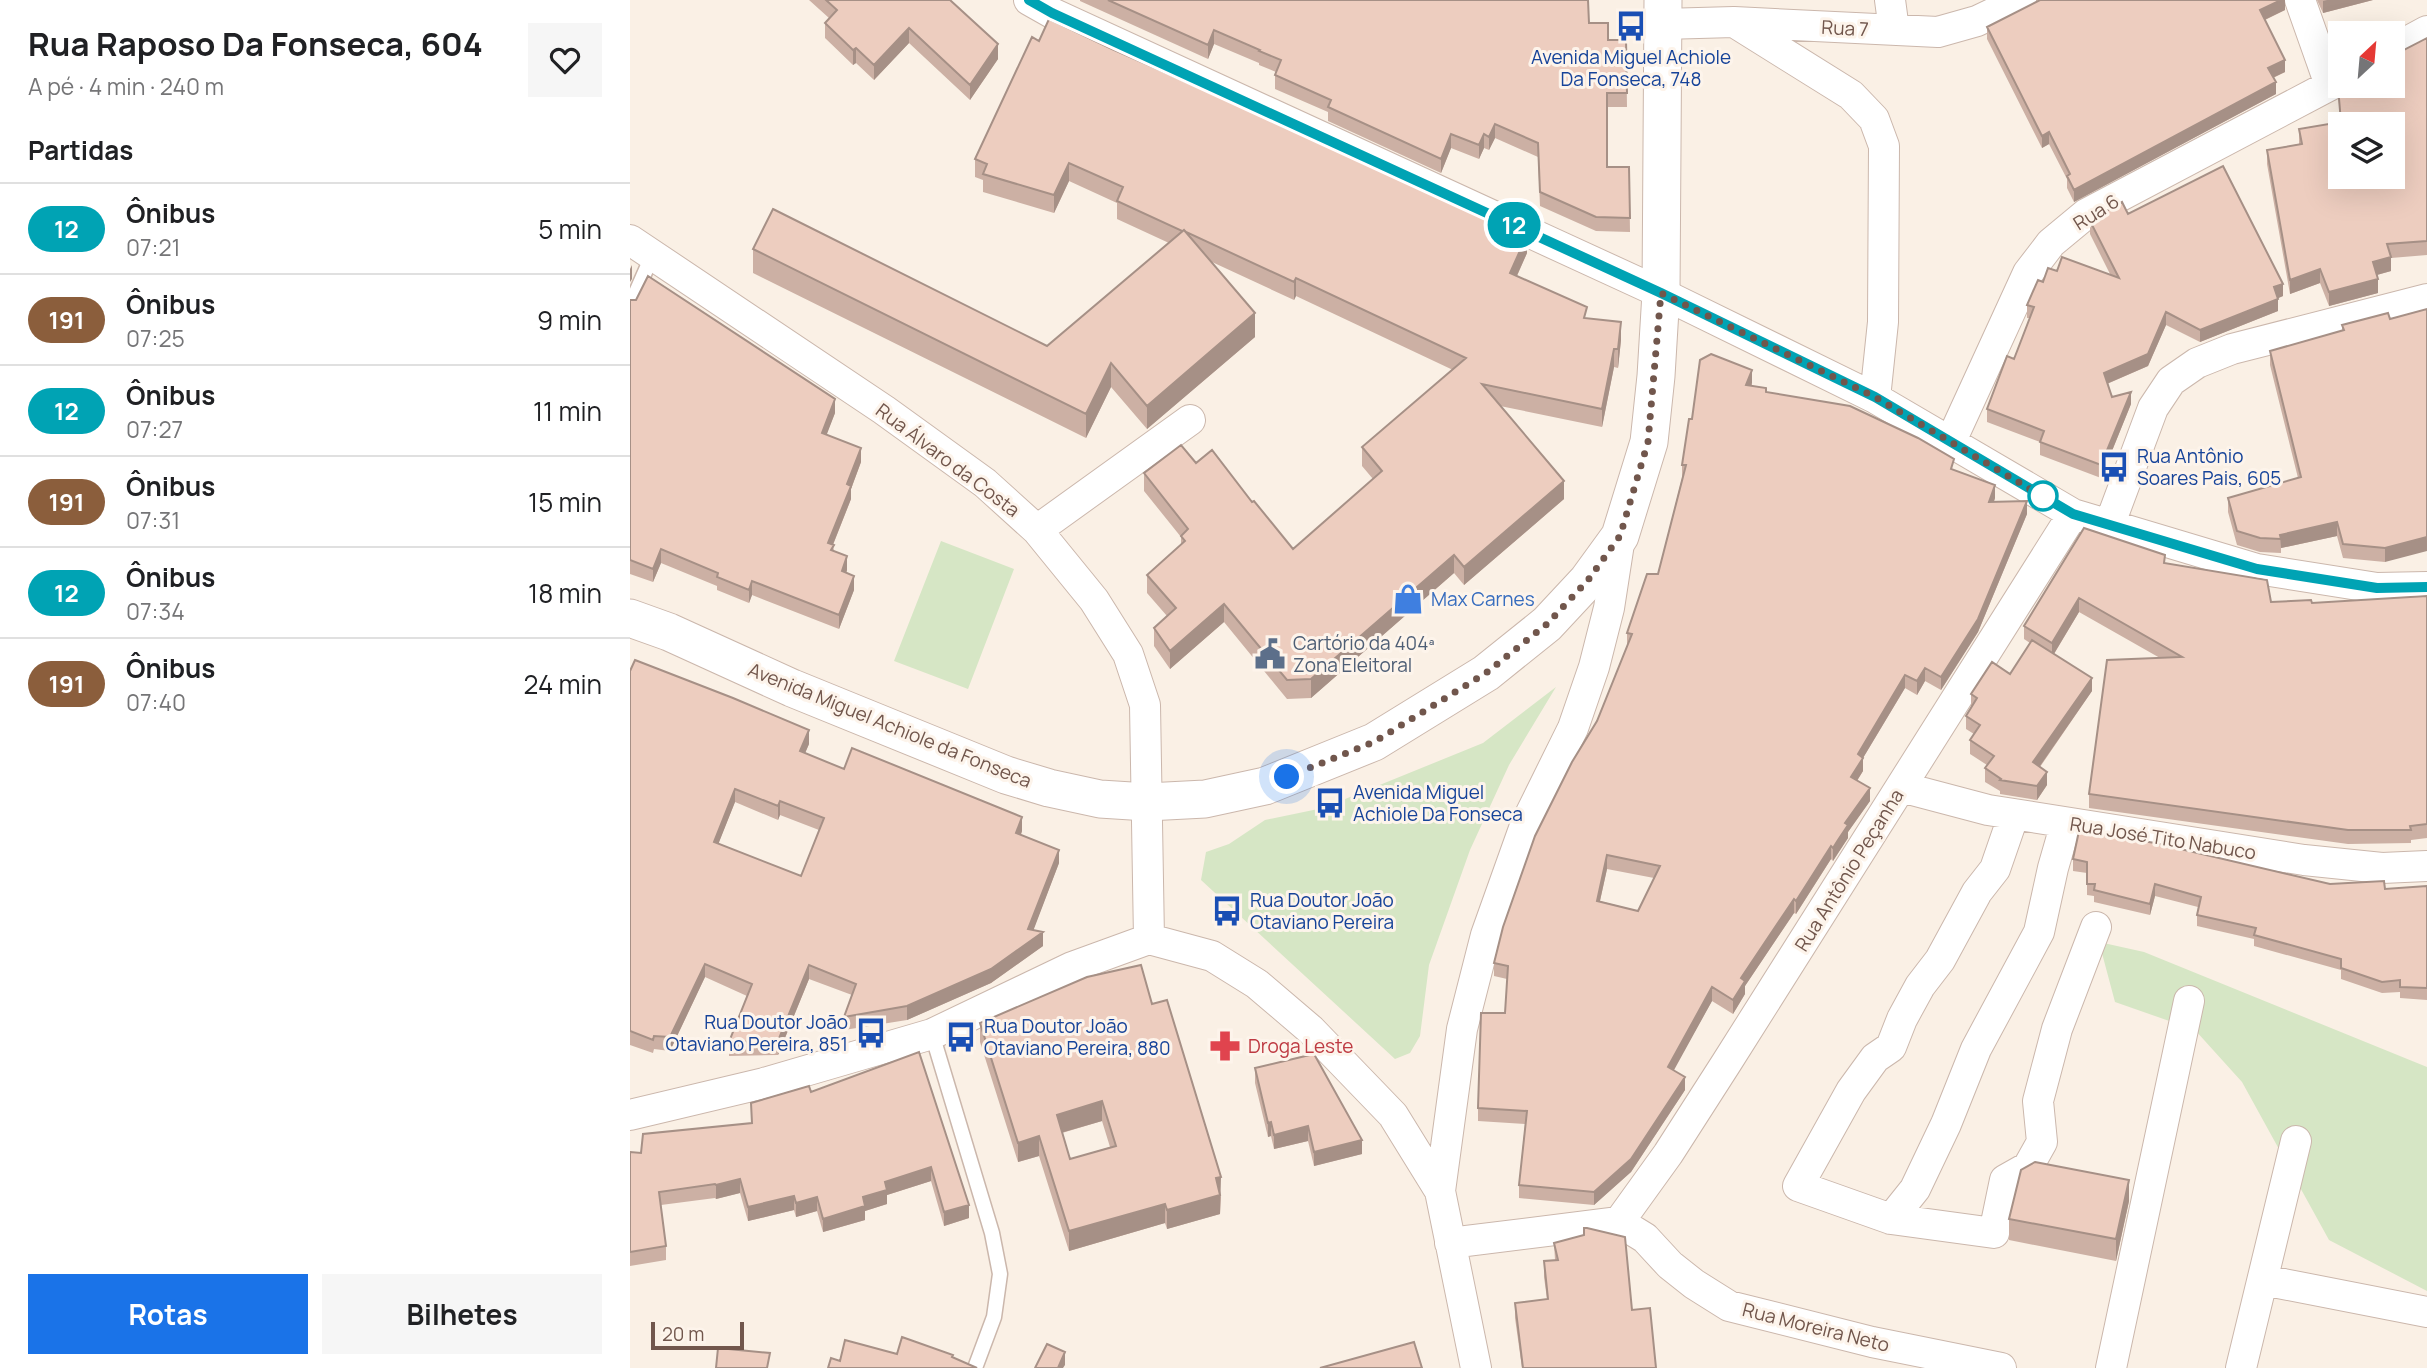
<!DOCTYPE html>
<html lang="pt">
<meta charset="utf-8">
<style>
body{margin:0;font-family:Manrope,sans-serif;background:#f6f6f6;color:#202124;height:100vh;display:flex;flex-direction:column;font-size:26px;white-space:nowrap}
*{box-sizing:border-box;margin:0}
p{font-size:23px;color:#757577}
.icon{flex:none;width:38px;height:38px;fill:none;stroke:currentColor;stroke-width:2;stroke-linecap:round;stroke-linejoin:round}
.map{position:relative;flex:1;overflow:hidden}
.side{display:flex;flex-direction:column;background:#fff;width:630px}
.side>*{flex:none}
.badge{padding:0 14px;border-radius:23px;font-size:24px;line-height:46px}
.needle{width:46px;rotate:26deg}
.buttons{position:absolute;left:1698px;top:21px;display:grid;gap:14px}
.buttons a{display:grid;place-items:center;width:77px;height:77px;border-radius:0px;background:#fff;box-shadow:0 7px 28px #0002;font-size:35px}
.scale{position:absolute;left:21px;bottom:18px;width:93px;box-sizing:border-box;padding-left:7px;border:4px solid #71564c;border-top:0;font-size:19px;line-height:24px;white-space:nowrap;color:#71564c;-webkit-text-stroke:5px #fdf4eb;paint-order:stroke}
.you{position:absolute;width:35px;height:35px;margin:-18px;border:5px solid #fff;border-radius:50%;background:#1a73e8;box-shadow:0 0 0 10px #1a73e833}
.map>.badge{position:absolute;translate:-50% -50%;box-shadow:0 0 0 4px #fff}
h2{padding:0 28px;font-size:26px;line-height:63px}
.round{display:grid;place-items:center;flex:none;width:74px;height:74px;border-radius:0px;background:#f6f6f6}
.overview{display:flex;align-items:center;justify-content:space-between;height:119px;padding:0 28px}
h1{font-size:33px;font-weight:700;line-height:52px}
.cta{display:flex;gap:14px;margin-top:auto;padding:14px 28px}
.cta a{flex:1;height:80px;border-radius:0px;background:#1a73e8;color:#fff;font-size:28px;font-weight:700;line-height:80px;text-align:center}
.cta a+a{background:#f6f6f6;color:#202124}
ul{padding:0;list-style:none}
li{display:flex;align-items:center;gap:21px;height:91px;padding:0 28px;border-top:2px solid #e0e0e0}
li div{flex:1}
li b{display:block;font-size:26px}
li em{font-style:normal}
li .badge{min-width:77px;font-weight:700;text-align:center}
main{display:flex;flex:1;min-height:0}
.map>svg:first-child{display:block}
</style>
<main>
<section class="side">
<div class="overview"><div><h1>Rua Raposo Da Fonseca, 604</h1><p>A pé · 4 min · 240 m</p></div><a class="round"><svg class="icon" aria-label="heart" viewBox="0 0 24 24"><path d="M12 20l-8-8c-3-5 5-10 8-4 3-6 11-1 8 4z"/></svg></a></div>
<h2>Partidas</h2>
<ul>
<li><span class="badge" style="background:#00a3b4;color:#fff">12</span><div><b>Ônibus</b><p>07:21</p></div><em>5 min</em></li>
<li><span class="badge" style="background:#8b5e3c;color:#fff">191</span><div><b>Ônibus</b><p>07:25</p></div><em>9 min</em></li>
<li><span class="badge" style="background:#00a3b4;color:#fff">12</span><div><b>Ônibus</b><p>07:27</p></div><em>11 min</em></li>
<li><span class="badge" style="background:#8b5e3c;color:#fff">191</span><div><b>Ônibus</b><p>07:31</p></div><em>15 min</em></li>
<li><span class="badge" style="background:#00a3b4;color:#fff">12</span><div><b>Ônibus</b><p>07:34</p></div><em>18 min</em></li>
<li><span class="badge" style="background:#8b5e3c;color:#fff">191</span><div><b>Ônibus</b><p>07:40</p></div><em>24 min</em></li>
</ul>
<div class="cta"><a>Rotas</a><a>Bilhetes</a></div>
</section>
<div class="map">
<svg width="1797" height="1368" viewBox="0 0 1797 1368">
<rect width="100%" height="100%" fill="#faf0e5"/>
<path fill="#d6e6c5" d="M311,541L384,569L338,689L264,661Z
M926,687L879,765L840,850L799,965L790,1036L780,1053L765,1059L571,880L576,852L599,844L635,820L693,808L853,743Z
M1469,942L1514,952L1797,1067V1291L1699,1240L1612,1082L1565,1030L1485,1002Z"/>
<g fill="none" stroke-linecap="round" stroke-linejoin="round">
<g stroke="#cbb7ac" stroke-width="17">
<path id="service" d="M0,306L23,254
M302,1034L362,1233L370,1274L364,1317L345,1368"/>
</g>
<g stroke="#cbb7ac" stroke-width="32">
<path id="minor" d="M399,0L422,13L1031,293L1245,398L1443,514L1627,569L1747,588L1797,587
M1260,0L1264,30
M1670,0L1700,85
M1104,22L1221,95L1244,119L1254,146L1253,322L1245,398
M1033,24L1104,22L1308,32L1347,21L1391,0
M1762,50L1797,31
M0,240L254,410L355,483L407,530L464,600L498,654L515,705L519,939
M1321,441L1398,273L1421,243L1456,214L1710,80
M1479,526L1523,408L1541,381L1567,363L1602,349L1797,299
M407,530L560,420
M1271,787L1358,810L1674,860L1752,868L1797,866
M1384,814L1365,869L1347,892L1310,960L1290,986L1272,1019L1261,1047L1245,1058L1221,1091L1168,1186L1261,1219L1364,1233L1375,1180L1398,1167L1412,1142L1408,1101L1427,1029L1466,927
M519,939L582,956L627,984L681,1030L763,1115L810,1191L846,1368
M0,1115L134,1083L302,1034L442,967L519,939
M810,1191L832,1029L856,935L896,823L943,728L964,667L979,608L990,537
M1261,1219L1285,1189L1316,1124L1346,1049L1409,932L1423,868L1436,823
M989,1222L1038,1154L1097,1062L1443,514
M820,1243L989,1222L1015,1238L1040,1265L1064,1284L1099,1306L1242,1342L1371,1368
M1633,1280L1797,1312
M1481,1368L1559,1001
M1611,1368L1666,1141"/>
</g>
<g stroke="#cbb7ac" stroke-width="39">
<path id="tertiary" d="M0,618L39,632L162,688L376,775L419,788L470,799L517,802L575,799L635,786L744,742L856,673L917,624L958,580L990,536L1019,442L1026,376L1031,293L1033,0"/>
</g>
<use href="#service" stroke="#fff" stroke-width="14"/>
<use href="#minor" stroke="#fff" stroke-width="30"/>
<use href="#tertiary" stroke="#fff" stroke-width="37"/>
</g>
<path fill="#ccb0a4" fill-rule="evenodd" d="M179,0H320L368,59L340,100L279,43L244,80L226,63L223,65L195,38V23L199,18Z
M450,0H958L959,23L978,40H996L997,107H977V167H999L1000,232L966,231L910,206L908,157L865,138L859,150L854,148L849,159L821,148L811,173L698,121V112L645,89V75L646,72L629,65V63L584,44L578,59L450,1Z
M1655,0V10L1635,20L1655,72L1643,78L1646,94L1444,202L1437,188V179L1419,144L1412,148L1357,39V27Z
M1687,0H1743L1693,13Z
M1797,38V255L1761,258V271L1747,275L1748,293L1699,306L1690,283L1660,294L1637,164V150L1669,144V129L1710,122L1708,87Z
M409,41L897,253L887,276L991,340L988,368L984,367L972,427L870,406L934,499L834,585L824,573L681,698L657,699L594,622L540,669L524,646V628L537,616L517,593V575L551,545V537L514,491V473L566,463L622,502L663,549L743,479L732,466V447L823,370L666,296L664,300L582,262L625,337L517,429L481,387L456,438L123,273V249L417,346L539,243L487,219V203L439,181L424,213L353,192V180L345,177V159Z
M1498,214L1653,296L1648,298V311L1570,342L1536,325L1518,366L1477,384L1482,397L1501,404L1471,478L1410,455V442L1357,422V409L1384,359L1400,318H1397V305L1413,282L1427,271L1481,276L1460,234V221Z
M0,300L205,413L196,435L231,462L221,489V499L203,545L204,551L217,570L216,573L224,590L209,629L122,595L119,603L87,590V586L31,563L23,582L0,574Z
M1758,313L1755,562L1713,558L1707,536L1651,548V553L1630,552L1607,545L1598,512V498L1668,478L1640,365V351L1712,331V325Z
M1122,383V386L1136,392L1324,470L1365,498L1364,502L1397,514L1348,632L1311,690L1295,681L1287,695L1275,688L1233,758V771L1227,781L1240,801L1218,832V838L1208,853L1203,861L1201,859L1166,914L1164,913L1115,986V994L1103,1014L1082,1001L1043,1070L1055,1090L1001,1172L964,1205L889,1198V1185L895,1124L848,1121V1108L875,1013L877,979L864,976V963L967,721L997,646V633L1028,574L1052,478V465L1062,419ZM977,869L1024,878L1008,911L970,901Z
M1454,528L1535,563L1641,602L1682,603L1797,596V838L1781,840V843L1718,844L1459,808V794L1530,658L1449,612L1424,654L1462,691L1410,767L1417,785L1407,800L1370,794V791L1355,782V768L1357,765L1340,754V740L1344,734L1336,729V716L1341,707V694L1380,674L1400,643L1394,639V626Z
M0,671L179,744L175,753L214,769L392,831L391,835L429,863L403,930L413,946L361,983L277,1020L214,1030V1017L222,995L179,979L148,1055L99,1056V1042L117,996L75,977L40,1051L24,1049L23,1053L0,1045ZM105,802L148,820L150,815L189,830L171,876L88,844Z
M1443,859L1755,889L1797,886V1000L1770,998V992L1752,993L1711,979V970L1624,946V939L1567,926V915L1568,907L1525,896L1520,915L1464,902V896L1457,895V873L1443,871Z
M522,1004L591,1197L590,1214L537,1229L535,1223L439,1251L409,1156L388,1162L350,1042V1023ZM472,1121L480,1147L440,1159L432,1133Z
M289,1052L339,1218L314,1226L301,1181L257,1195V1204L235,1211V1220L193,1232L187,1211L166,1217L164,1210L118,1221L110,1193L86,1199L85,1198L31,1205L36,1246V1260L0,1266V1152L11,1153L121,1123V1103L181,1092Z
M625,1068L732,1154L684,1166L678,1141L644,1149L641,1136L638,1137L625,1083Z
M1499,1201L1486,1261L1379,1240V1219Z
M924,1243L1002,1310L1026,1368H892L885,1318V1303L917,1299L914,1277V1261L925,1260Z"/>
<path fill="#a69086" d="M1651,0H1655V10L1630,22V10Z
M1697,0H1743L1693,13V1Z
M279,28V43L244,80V65Z
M584,30V44L578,59V45Z
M368,44V59L340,100V85Z
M226,48V63L223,65V50Z
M1655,60V72L1638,80V68Z
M1646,82V94L1444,202V190Z
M865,124V138L859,150V137Z
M1419,132V144L1412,148V136Z
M821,134V148L811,173V159Z
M854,134V148L849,159V145Z
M439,163V181L424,213V195Z
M897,235V253L880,291V273Z
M1761,257V271L1743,276V262Z
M2,265V279L0,282V269Z
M1690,269V283L1660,294V280Z
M666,278V296L664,300V282Z
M1748,279V293L1699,306V292Z
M1653,284V296L1644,300V287Z
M1648,299V311L1570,342V330Z
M1536,312V325L1518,366L1474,385V373Z
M625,313V337L517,429V406Z
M991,322V340L988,368V349Z
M984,349V367L972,427V409Z
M481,363V387L456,438V414Z
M1122,370V383L1116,398V385Z
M1501,392V404L1471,478V465Z
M205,399V413L192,447V433Z
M231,448V462L221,489V499L198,557V543L217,484Z
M934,481V499L834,585V567Z
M1365,485V498L1359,515V502Z
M1397,501V514L1348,632L1311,690V677Z
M1707,522V536L1651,548L1650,535Z
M1797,537V551L1755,562V548Z
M31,549V563L23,582V569Z
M824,555V573L681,698V679Z
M217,556V570L212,585V571Z
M224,576V590L209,629V615Z
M122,581V595L119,603V590Z
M1449,598V612L1422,657V643Z
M594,604V622L540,669V651Z
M1295,668V681L1287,695V681Z
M1275,675V688L1233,758V771L1221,790V777L1228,754Z
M1462,678V691L1403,776V762Z
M179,730V744L170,765V751Z
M1417,772V785L1407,800V786Z
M1240,788V801L1218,832V838L1203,861V848L1215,823Z
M105,789V802L84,855V842Z
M150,801V815L148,820V806Z
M392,817V831L386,847V833Z
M1201,846V859L1166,914V901Z
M429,850V863L399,942L413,932V946L361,983L277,1020V1006L398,929Z
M977,855V869L967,914V901Z
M1525,884V896L1520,915V904Z
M1164,899V913L1115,986V994L1103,1014V1000L1111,978Z
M75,964V977L40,1051V1037Z
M179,965V979L148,1055V1041Z
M1082,987V1001L1038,1081V1067Z
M1055,1077V1090L1001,1172L964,1205V1192Z
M472,1101V1121L427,1134V1115Z
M641,1122V1136L638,1137V1123Z
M678,1126V1141L644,1149V1135Z
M409,1136V1156L388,1162V1143Z
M732,1140V1154L684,1166V1152Z
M301,1167V1181L257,1195V1204L235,1211V1220L193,1232V1219L233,1197L255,1182Z
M591,1177L590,1214L537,1229V1210L586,1178Z
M110,1179V1193L86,1199V1185Z
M1499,1180V1201L1486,1261V1239Z
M164,1196V1210L118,1221V1207Z
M187,1197V1211L166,1217V1203Z
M535,1204V1223L439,1251V1231Z
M339,1205V1218L314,1226V1212Z
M435,1352V1365L433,1368H428Z"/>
<path fill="#edcdbf" stroke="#a69086" stroke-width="2" fill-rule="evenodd" d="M196,0H320L368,44L340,85L279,28L244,65L226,48L223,50L195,23L207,10Z
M478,0H958L959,23H978V40H996L997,93H977V167H999L1000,218L966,217L910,192L908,143L865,124L859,137L854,134L849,145L821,134L811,159L698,107L701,100L645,75L651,60L629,51L630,50L584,30L578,45Z
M1410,0H1651L1630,10L1655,60L1638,68L1646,82L1444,190L1437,176L1440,174L1419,132L1412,136L1357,27Z
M419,19L482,49L627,113L628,111L681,133L897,235L880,273L957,307L954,318L991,322L988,349H984L972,409L852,384L934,481L834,567L824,555L681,679L657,680L594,604L540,651L524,628L546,608L517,575L555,541L551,536L558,529L514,473L551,445L566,463L582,450L622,502L624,501L663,549L752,471L732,447L836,358L666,278L664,282L556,232L554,230L552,231L487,201L493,187L439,163L424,195L353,174L357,164L345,159L402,37L409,41Z
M1797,38V241L1757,244L1761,257L1743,262L1748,279L1699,292L1690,269L1660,280L1637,150L1672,144L1669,129L1711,122L1708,87L1710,86H1762V56ZM1710,124H1762V177H1710Z
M1593,166L1653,284L1644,287L1648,299L1570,330L1536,312L1518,354L1474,373L1482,397L1501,392L1471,465L1410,442L1414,431L1357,409L1377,356L1384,359L1404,307L1397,305L1408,280L1413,282L1418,268L1427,271L1432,257L1489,278L1460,221L1492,202L1498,214Z
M143,209L417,346L554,230L625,313L517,406L481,363L456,414L123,249Z
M18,276L205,399L192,433L231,448L217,484L221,486L198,543L204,545L201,550L217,556L212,571L224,576L209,615L122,581L119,590L87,577L88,573L31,549L23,569L0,560V300H6Z
M1797,309V537L1755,548L1713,544L1707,522L1650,535L1651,539L1630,538L1607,531L1598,498L1671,477L1640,351L1714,330L1712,325L1758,313L1760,319Z
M1081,354L1122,370L1116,385L1136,388V392L1220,406L1288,438L1324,459L1321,469L1365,485L1359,502L1397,501L1348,619L1311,677L1295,668L1287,681L1275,675L1228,754L1233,758L1221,777L1240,788L1215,823L1218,825L1208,840L1203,848L1201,846L1166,901L1164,899L1111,978L1115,981L1103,1000L1082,987L1038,1067L1055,1077L1001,1159L964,1192L889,1185L897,1111L848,1108L851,1013H875L878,966L864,963L873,927L905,836L942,762L967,721L1002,634L997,633L1017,574H1028L1056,465H1052L1059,419H1062L1070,360ZM977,855L1030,866L1008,911L967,901Z
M1454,528L1535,555L1534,563L1637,580L1641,602L1681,600L1682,603L1797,596V824L1780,826L1781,830H1718L1459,794L1477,660L1552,657L1449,598L1422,643L1394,626Z
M1402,640L1462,678L1403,762L1417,772L1407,786L1370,780L1371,779L1355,768L1364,756L1340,740L1350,725L1336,716L1347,698L1341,694L1362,662L1380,674Z
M5,660L103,698L179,730L170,751L214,769L222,748L392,817L386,833L429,850L398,929L413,932L361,969L277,1006L214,1017L226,984L179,965L148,1041L99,1042L122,984L75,964L40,1037L24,1036L23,1040L0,1031V671ZM105,789L148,806L150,801L194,818L171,876L84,842Z
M1449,831L1525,843L1700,884L1754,881L1755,889L1797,886V988L1770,987V980L1752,982L1711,968V959L1624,935L1626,928L1567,915L1571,897L1525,884L1520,904L1464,890L1465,884H1457V862L1443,859Z
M511,965L522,1004L537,1000L591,1177L586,1178L590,1195L537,1210L535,1204L439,1231L409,1136L388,1143L350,1023L457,977ZM472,1101L486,1146L440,1159L427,1115Z
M289,1052L339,1205L314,1212L301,1167L255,1182L257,1190L233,1197L235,1206L193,1219L187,1197L166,1203L164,1196L118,1207L110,1179L86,1185L85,1184L29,1192L36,1246L0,1252V1152L11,1153L13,1134L122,1123L121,1103L179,1086L181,1092Z
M684,1054L732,1140L684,1152L678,1126L644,1135L641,1122L638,1123L625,1068Z
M1405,1162L1499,1180L1486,1239L1379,1219L1391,1170Z
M954,1228H957L995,1237L1002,1310L1020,1308L1026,1368H893L885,1303L918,1299L914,1261L928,1260L924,1243L954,1235Z
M272,1337L323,1355L322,1357L347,1368H198L201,1358L210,1361L215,1340L267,1354Z
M784,1342L792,1368H690Z
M417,1344L435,1352L428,1368H405Z
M88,1348L140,1353L137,1368H86Z"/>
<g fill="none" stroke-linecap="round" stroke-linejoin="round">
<g stroke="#fff" stroke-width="16">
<path id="line" d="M399,0L422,13L1031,293L1245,397L1443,514L1627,569L1747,588L1797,587"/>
</g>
<use href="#line" stroke="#00a3b4" stroke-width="10"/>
<path stroke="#71564c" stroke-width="7" stroke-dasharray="0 12.6" d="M657,777L744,742L856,673L917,624L958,580L990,536L1018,442L1031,293L1245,397L1422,502L1413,496"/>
</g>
<defs>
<g id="bus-bare" transform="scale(2.415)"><path d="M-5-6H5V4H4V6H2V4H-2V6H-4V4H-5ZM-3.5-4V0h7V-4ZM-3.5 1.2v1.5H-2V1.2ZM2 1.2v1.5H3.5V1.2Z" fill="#1a4fb4" stroke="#fdf4eb" stroke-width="2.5" paint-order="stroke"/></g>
<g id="shop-bare" transform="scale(2.415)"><path d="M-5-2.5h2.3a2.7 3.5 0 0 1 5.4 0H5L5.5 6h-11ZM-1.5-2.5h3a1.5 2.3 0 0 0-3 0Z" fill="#3f7fe0" stroke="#fdf4eb" stroke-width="2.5" paint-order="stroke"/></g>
<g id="civic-bare" transform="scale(2.415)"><path d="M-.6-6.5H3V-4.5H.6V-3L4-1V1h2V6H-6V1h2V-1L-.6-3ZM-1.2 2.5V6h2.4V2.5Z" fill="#5c6f8a" stroke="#fdf4eb" stroke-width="2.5" paint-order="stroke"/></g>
<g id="pharmacy-bare" transform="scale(2.415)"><path d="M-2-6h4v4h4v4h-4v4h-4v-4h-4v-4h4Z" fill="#e0444e" stroke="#fdf4eb" stroke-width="2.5" paint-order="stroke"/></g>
</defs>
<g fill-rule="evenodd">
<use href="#bus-bare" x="1001" y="26"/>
<use href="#bus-bare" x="1484" y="467"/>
<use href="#shop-bare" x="778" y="599"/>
<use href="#civic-bare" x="640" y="654"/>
<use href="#bus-bare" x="700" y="803"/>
<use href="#bus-bare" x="597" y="911"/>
<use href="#bus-bare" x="241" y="1033"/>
<use href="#bus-bare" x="331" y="1037"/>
<use href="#pharmacy-bare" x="595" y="1046"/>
</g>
<circle fill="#fff" stroke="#00a3b4" stroke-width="3.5" cx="1413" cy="496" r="14"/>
<g text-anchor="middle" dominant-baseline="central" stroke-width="6" stroke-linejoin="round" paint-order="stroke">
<g font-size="19" fill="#71564c" stroke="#fdf4eb">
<text transform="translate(1215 28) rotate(3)">Rua 7</text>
<text transform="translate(1466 212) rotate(-32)">Rua 6</text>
<text transform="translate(318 460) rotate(37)">Rua Álvaro da Costa</text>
<text transform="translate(260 725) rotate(22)">Avenida Miguel Achiole da Fonseca</text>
<text transform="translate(1533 838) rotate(9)">Rua José Tito Nabuco</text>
<text transform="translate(1219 870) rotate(-58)">Rua Antônio Peçanha</text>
<text transform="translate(1186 1327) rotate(14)">Rua Moreira Neto</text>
</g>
<g font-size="19" fill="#164399" stroke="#fdf4eb" text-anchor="start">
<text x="1001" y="57" text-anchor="middle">Avenida Miguel Achiole<tspan x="1001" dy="22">Da Fonseca, 748</tspan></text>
<text x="1507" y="456">Rua Antônio<tspan x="1507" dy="22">Soares Pais, 605</tspan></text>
<text x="723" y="792">Avenida Miguel<tspan x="723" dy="22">Achiole Da Fonseca</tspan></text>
<text x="620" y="900">Rua Doutor João<tspan x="620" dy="22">Otaviano Pereira</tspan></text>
<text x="218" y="1022" text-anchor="end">Rua Doutor João<tspan x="218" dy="22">Otaviano Pereira, 851</tspan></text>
<text x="354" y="1026">Rua Doutor João<tspan x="354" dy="22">Otaviano Pereira, 880</tspan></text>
</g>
<g font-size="19" fill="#366cbe" stroke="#fdf4eb" text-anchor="start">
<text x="801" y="599">Max Carnes</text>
</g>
<g font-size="19" fill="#4e5e75" stroke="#fdf4eb" text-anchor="start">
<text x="663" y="643">Cartório da 404ª<tspan x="663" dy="22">Zona Eleitoral</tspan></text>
</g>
<g font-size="19" fill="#be3a42" stroke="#fdf4eb" text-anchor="start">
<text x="618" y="1046">Droga Leste</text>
</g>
</g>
</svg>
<div class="buttons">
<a><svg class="needle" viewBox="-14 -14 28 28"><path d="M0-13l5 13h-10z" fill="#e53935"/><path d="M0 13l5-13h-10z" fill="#757577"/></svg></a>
<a><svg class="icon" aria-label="layers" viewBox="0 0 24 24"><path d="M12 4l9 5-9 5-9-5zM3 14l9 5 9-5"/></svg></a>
</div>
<div class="scale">20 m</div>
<div class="you" style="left:657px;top:777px"></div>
<b class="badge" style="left:884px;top:225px;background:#00a3b4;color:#fff">12</b>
</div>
</main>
